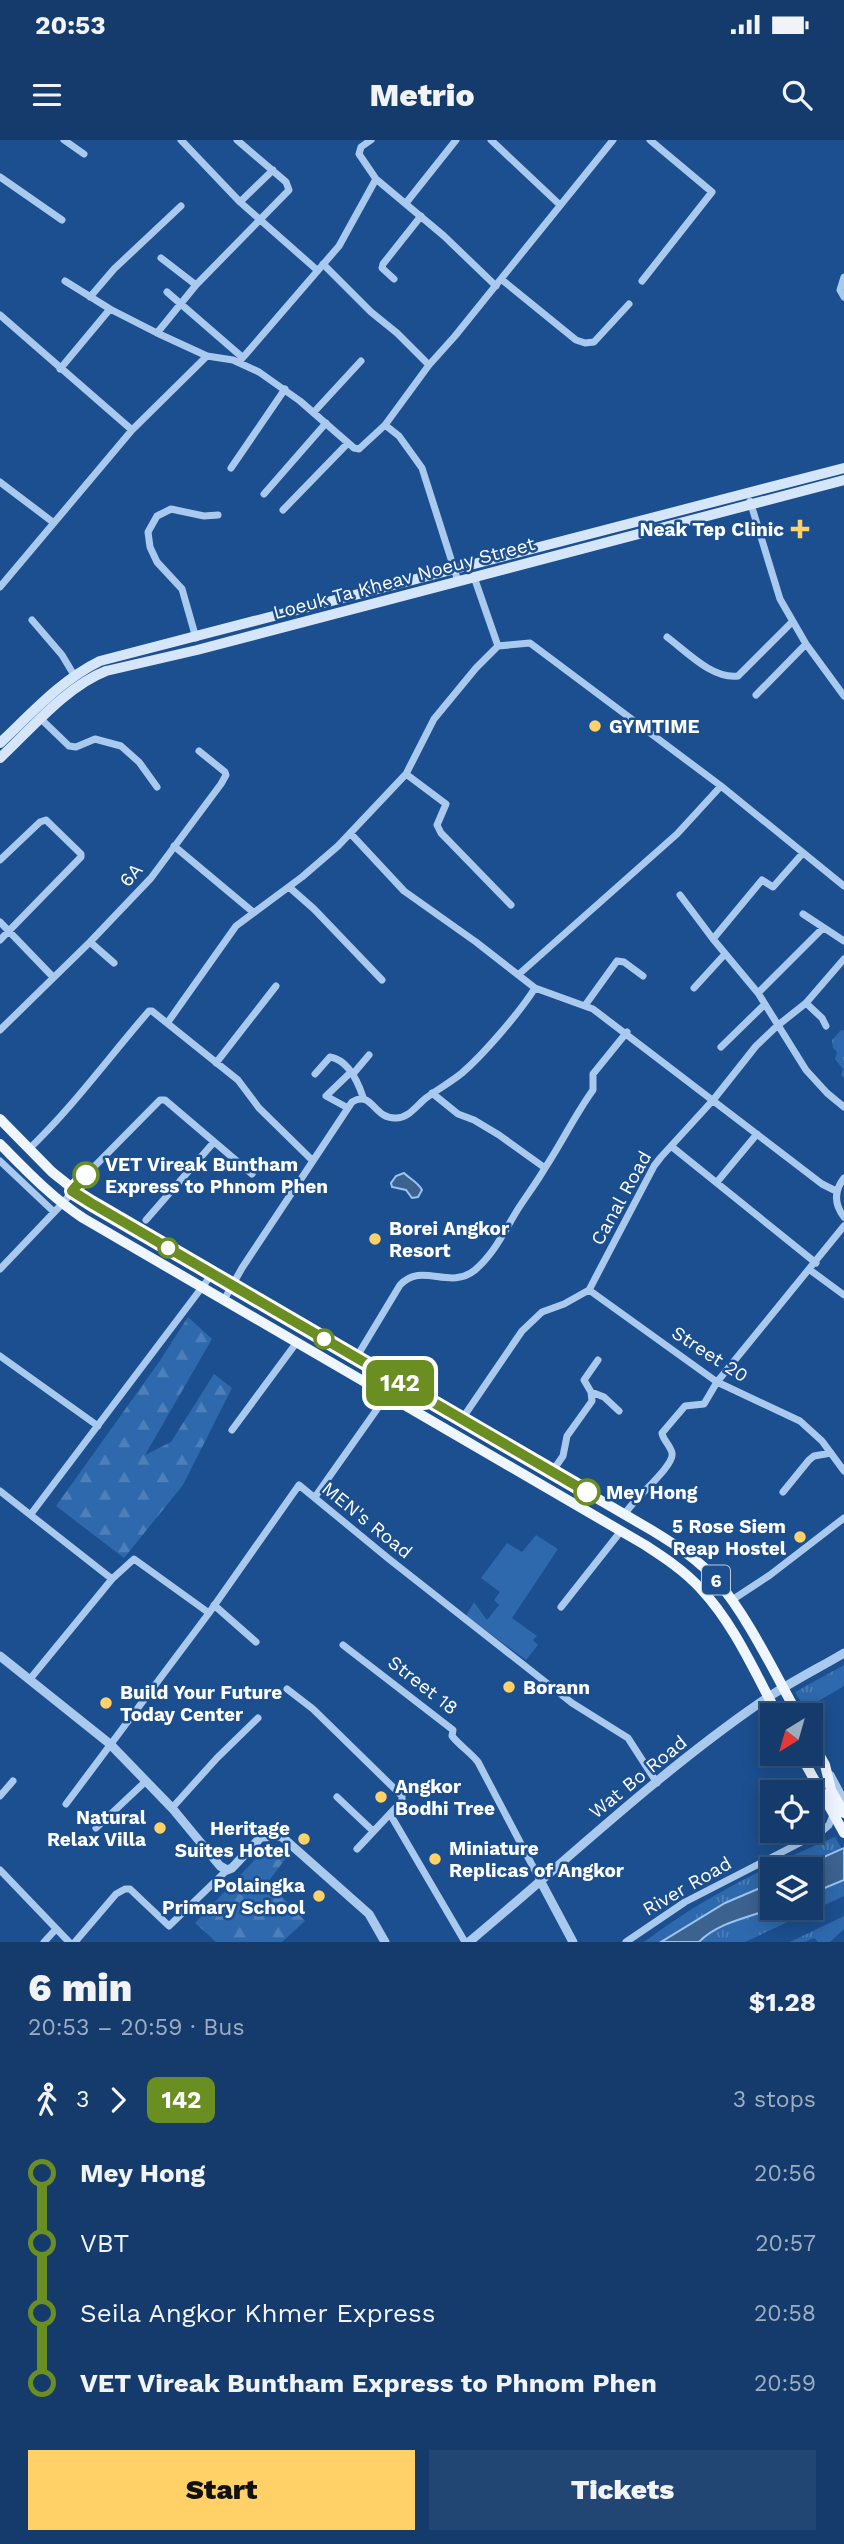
<!DOCTYPE html>
<meta charset="utf-8">
<style>
body{margin:0;font-family:"Work Sans",sans-serif;background:#214673;color:#f1f3f6;height:100vh;display:flex;flex-direction:column;font-size:26px;white-space:nowrap}
*{box-sizing:border-box;margin:0}
p{font-size:23px;color:#9dadc1}
.icon{flex:none;width:38px;height:38px;fill:none;stroke:currentColor;stroke-width:2;stroke-linecap:round;stroke-linejoin:round}
.map{position:relative;height:1802px;overflow:hidden}
.sheet{display:flex;flex-direction:column;background:#143b6b;flex:1}
.sheet>*{flex:none}
.badge{padding:0 14px;border-radius:10px;font-size:24px;line-height:46px}
.needle{width:46px;rotate:217deg}
.tools{position:absolute;left:760px;top:1563px;display:grid;gap:14px}
.tools a{display:grid;place-items:center;width:63px;height:63px;border-radius:0px;background:#143b6b;box-shadow:0 4px 18px #0003,0 0 0 2px #33557e;font-size:35px}
.map>.badge{position:absolute;translate:-50% -50%;box-shadow:0 0 0 4px #fff}
.legs{display:flex;align-items:center;gap:10px;height:77px;padding:0 28px;font-size:23px}
.legs p{margin-inline-start:auto}
.overview{display:flex;align-items:center;justify-content:space-between;height:119px;padding:0 28px}
h1{font-size:38px;font-weight:800;line-height:52px}
.button{display:flex;gap:14px;margin-top:auto;padding:14px 28px}
.button a{flex:1;height:80px;border-radius:0px;background:#ffd166;color:#111;font-size:28px;font-weight:800;line-height:80px;text-align:center}
.button a+a{background:#214673;color:#f1f3f6}
ul{padding:0 28px;list-style:none}
li{display:flex;align-items:center;gap:24px;height:70px;font-size:26px}
li i{display:grid;place-items:center;width:10px;height:100%;margin:0 9px;background:currentColor}
li i::after{content:'';width:18px;height:18px;margin:-9px;border:5px solid;border-radius:50%;background:#143b6b}
li p{margin-inline-start:auto}
li:first-child i{background:linear-gradient(#0000 50%,currentColor 0)}
li:last-child i{background:linear-gradient(currentColor 50%,#0000 0)}
.status{display:flex;justify-content:space-between;align-items:center;height:49px;padding:0 35px;background:#143b6b;direction:ltr}
.status svg{height:19px;fill:currentColor}
header{display:flex;justify-content:space-between;align-items:center;height:91px;padding:0 28px;background:#143b6b;font-size:32px;font-weight:800}
.map>svg:first-child{display:block}
</style>
<div class="status"><b>20:53</b><svg viewBox="0 0 49 12"><path d="M0 12V9h3v3zM5 12V6h3v6zM10 12V3h3v9zM15 12V0h3v12zM26 1h20v11H26zM47 4h2v5h-2z"/></svg></div>
<header><svg class="icon" aria-label="menu" viewBox="0 0 24 24"><path d="M4 6h16M4 12h16M4 18h16"/></svg>Metrio<svg class="icon" aria-label="search" viewBox="0 0 24 24"><circle cx="10" cy="10" r="6"/><path d="M15 15l6 6"/></svg></header>
<div class="map">
<svg width="844" height="1802" viewBox="0 0 844 1802">
<defs>
<pattern id="grass-tufts" width="24" height="20" patternUnits="userSpaceOnUse" patternTransform="scale(1.75)"><rect width="24" height="20" fill="#2e69ad"/><path d="M3 7l-1-3M5 7V3M7 7l1-3M15 17l-1-3M17 17v-4M19 17l1-3" fill="none" stroke="#4d80b9"/></pattern>
<pattern id="forest-firs" width="22" height="20" patternUnits="userSpaceOnUse" patternTransform="scale(1.75)"><rect width="22" height="20" fill="#2e69ad"/><path d="M5 1l3.5 6h-7zM16 11l3.5 6h-7z" fill="#4d80b9"/></pattern>
</defs>
<rect width="100%" height="100%" fill="#1b4f8f"/>
<path fill="url(#grass-tufts)" d="M844,890V938L841,935L843,929L835,919L837,912L833,908L832,900L840,891Z
M844,1525V1546L805,1569L795,1552Z
M835,1697L842,1709L797,1729H772V1743L725,1764L661,1802H644C702,1758 768,1725 835,1697Z
M844,1740V1756L745,1802H699C712,1789 757,1769 776,1768C787,1766 799,1768 810,1768V1754Z
M844,1776V1789L830,1802H818L814,1798L805,1802H790Z"/>
<path fill="url(#forest-firs)" d="M188,1177L212,1199L145,1315L171,1302L214,1234L232,1248L183,1345L124,1418L56,1366L159,1222Z
M266,1708L289,1714L268,1742L305,1781L282,1802H216L195,1783Z"/>
<path fill="#2e69ad" d="M536,1395L558,1409L512,1478L537,1496L533,1500L538,1505L526,1520L466,1476L474,1462L487,1480L499,1465L494,1460L500,1452L481,1438L507,1403L522,1412Z"/>
<path fill="#3c6290" stroke="#9cc4f0" stroke-width="2" d="M404,1033C409,1038 419,1043 422,1050L418,1057L412,1058L406,1050L392,1047L391,1043L396,1036Z
M844,1708V1740L810,1754V1729H797Z
M772,1743V1768H774C749,1777 717,1783 699,1802H661L725,1763Z"/>
<g fill="none" stroke-linecap="round" stroke-linejoin="round">
<path stroke="#a9c9ee" stroke-width="7" d="M64,0L84,14
M181,0L240,62L317,130
M371,0L361,7L359,14L376,39L444,96L496,146
M491,0L560,65
M0,37L62,80
M240,62L273,30
M406,63L456,0
M161,118L196,145
M323,124L371,172L397,193L429,225
M844,137L840,150L844,157
M394,139L382,128L383,124L421,76
M501,139L576,200L585,203L594,202L629,164
M65,141L110,169L157,193L207,216L233,220L259,232L300,261L354,308L359,309L385,285L429,225L455,196L613,0
M642,141L712,52L650,0
M167,152L242,217
M90,157L114,129L181,66
M0,175L132,290
M157,193L196,145L289,50L286,42L237,0
M239,222L339,106L376,39
M60,229L110,169
M314,272L361,221
M385,285L399,296L422,328L458,441
M231,328L285,249
M0,342L54,383
M264,354L326,283
M750,361L780,459L806,504L844,556
M283,370L348,303
M474,437L498,506
M0,447L132,290L207,216
M32,480L62,515L74,535
M667,497C687,512 712,539 738,536L792,482
M196,498L182,449L157,422L150,407L148,392L157,376L171,369L204,376L218,375
M756,555L806,504
M41,579L69,606L76,607L95,599L121,606L139,622L157,647
M406,634L446,664L437,685L441,693L511,765
M350,693L404,751L476,802L535,848L593,869L822,1044L836,1051
M174,706L253,772
M0,720L40,682L46,680L81,714V717L0,800
M289,747L314,769L382,840
M680,755L713,799L758,853L806,930L827,953L844,967
M803,774L844,801
M0,782L53,837
M713,799L762,740L773,747L803,713
M90,802L114,823
M518,835L677,694L721,646
M694,848L725,814
M758,853L823,788
M806,863L822,878L826,886
M586,864L617,821L624,822L643,836
M168,882L236,786L302,737L338,706L406,634L434,579L476,528L498,506L530,503L721,646L844,746
M0,890L90,802L151,738L221,644L226,635L225,632L199,611
M721,907L764,865
M216,923L276,846
M315,934L330,917C348,920 358,942 363,957
M353,934L369,915
M432,953L458,974L474,980L499,995L545,1028
M348,968L326,956L351,932
M671,1006L816,1123
M29,1009C73,967 109,917 149,871H152L238,940L259,968L312,1020
M0,1021L54,1072
M844,1038C834,1051 834,1064 844,1077
M717,1042L757,994
M146,1080L214,1002
M0,1129L62,1064L86,1035L160,960H165L252,1034
M810,1130L844,1155
M589,1150L717,1242L800,1281L822,1301L844,1331
M224,1160L242,1128L352,962C373,950 373,979 396,978C409,978 417,965 426,958C438,949 451,942 462,933C484,914 520,872 535,848
M0,1216L98,1286
M356,1218L400,1145C422,1121 449,1151 475,1130C495,1113 505,1090 518,1069C527,1055 537,1042 545,1028C562,1002 575,975 593,950V934L627,892
M591,1252L604,1257L619,1271
M462,1279L522,1191L542,1172L564,1164L589,1150L654,1026L661,1017L714,959L756,906L777,886L806,863L844,819
M232,1290L297,1202
M552,1332L563,1316L567,1296L592,1261L591,1252L584,1240L598,1220
M0,1351L112,1439
M783,1352L809,1320L814,1316L831,1313
M315,1357L387,1255
M31,1374L212,1134
M625,1374C633,1359 675,1326 672,1313C670,1305 663,1300 662,1293L685,1266L704,1264L717,1242L844,1086
M732,1460L770,1435L844,1378
M214,1465L256,1502
M561,1467L621,1391
M343,1505L453,1590L452,1596C460,1606 470,1612 478,1622L541,1742
M30,1539L112,1439L134,1419L209,1473
M287,1549L313,1569L402,1656V1661L357,1709
M831,1635L844,1659
M0,1656L13,1641
M337,1657L373,1691
M66,1664L209,1473L299,1345L389,1419L572,1563L628,1598L657,1643
M172,1668L217,1618L258,1578
M390,1674L465,1802
M96,1688L146,1641
M0,1730L69,1802
M44,1802L56,1789
M75,1802L116,1754L125,1749H130L169,1786L227,1730
M626,1802L685,1762L821,1692L829,1685L833,1675"/>
<path stroke="#a9c9ee" stroke-width="9" d="M0,1516L110,1604L172,1668L220,1726L227,1730L232,1728L261,1697L281,1696L369,1774L385,1802
M541,1742L573,1802
M469,1802C565,1722 658,1633 761,1562C787,1544 817,1529 844,1513"/>
<path stroke="#d6e6fa" stroke-width="10" d="M0,603C32,573 61,540 100,521L844,328
M0,618C31,589 67,546 106,531L197,510L844,340"/>
<path stroke="#f0f6ff" stroke-width="10" d="M0,979L52,1032L91,1063L653,1391C676,1405 699,1420 717,1441C747,1475 775,1534 798,1575
M0,1004C26,1030 51,1057 83,1078L645,1405C665,1418 685,1431 701,1449C734,1484 755,1533 778,1575
M810,1598L825,1625L831,1650L844,1673
M800,1614L844,1693"/>
</g>
<g fill="none" stroke-linecap="round" stroke-linejoin="round">
<g stroke="#fff" stroke-width="16">
<path id="line-1" d="M86,1035L72,1051L91,1063L587,1352"/>
</g>
<use href="#line-1" stroke="#6b8e23" stroke-width="10"/>
</g>
<g fill="#ffd166" stroke="#1b4f8f" stroke-width="2.5">
<path d="M796.5 378.5h7v7h7v7h-7v7h-7v-7h-7v-7h7z"/>
<circle cx="595" cy="586" r="7"/>
<circle cx="375" cy="1099" r="7"/>
<circle cx="800" cy="1397" r="7"/>
<circle cx="509" cy="1547" r="7"/>
<circle cx="106" cy="1563" r="7"/>
<circle cx="381" cy="1657" r="7"/>
<circle cx="160" cy="1688" r="7"/>
<circle cx="304" cy="1699" r="7"/>
<circle cx="435" cy="1719" r="7"/>
<circle cx="319" cy="1756" r="7"/>
</g>
<g fill="#fff" stroke="#6b8e23" stroke-width="3.5">
<circle cx="86" cy="1035" r="12"/>
<circle cx="168" cy="1108" r="9"/>
<circle cx="324" cy="1199" r="9"/>
<circle cx="587" cy="1352" r="12"/>
</g>
<g text-anchor="middle" dominant-baseline="central" stroke-width="5" stroke-linejoin="round" paint-order="stroke">
<rect fill="#1b4f8f" stroke="#bbcadd" stroke-width="2" x="702" y="1425.5" width="28" height="29" rx="5"/>
<g font-size="18" font-weight="bold" fill="#fff">
<text x="716" y="1440">6</text>
</g>
<g font-size="19" font-weight="bold" fill="#fff" stroke="#1b4f8f" text-anchor="start">
<text x="784" y="389" text-anchor="end">Neak Tep Clinic</text>
<text x="609" y="586">GYMTIME</text>
<text x="389" y="1088">Borei Angkor<tspan x="389" dy="22">Resort</tspan></text>
<text x="786" y="1386" text-anchor="end">5 Rose Siem<tspan x="786" dy="22">Reap Hostel</tspan></text>
<text x="523" y="1547">Borann</text>
<text x="120" y="1552">Build Your Future<tspan x="120" dy="22">Today Center</tspan></text>
<text x="395" y="1646">Angkor<tspan x="395" dy="22">Bodhi Tree</tspan></text>
<text x="146" y="1677" text-anchor="end">Natural<tspan x="146" dy="22">Relax Villa</tspan></text>
<text x="290" y="1688" text-anchor="end">Heritage<tspan x="290" dy="22">Suites Hotel</tspan></text>
<text x="449" y="1708">Miniature<tspan x="449" dy="22">Replicas of Angkor</tspan></text>
<text x="305" y="1745" text-anchor="end">Polaingka<tspan x="305" dy="22">Primary School</tspan></text>
</g>
<g font-size="19" fill="#fff" stroke="#1b4f8f">
<text transform="translate(404 438) rotate(-15)">Loeuk Ta Kheav Noeuy Street</text>
<text transform="translate(131 735) rotate(-49)">6A</text>
<text transform="translate(621 1058) rotate(-61)">Canal Road</text>
<text transform="translate(710 1214) rotate(33)">Street 20</text>
<text transform="translate(367 1380) rotate(39)">MEN's Road</text>
<text transform="translate(423 1545) rotate(38)">Street 18</text>
<text transform="translate(638 1637) rotate(-39)">Wat Bo Road</text>
<text transform="translate(687 1746) rotate(-30)">River Road</text>
</g>
<g font-size="19" font-weight="bold" fill="#fff" stroke="#1b4f8f" text-anchor="start">
<text x="105" y="1024">VET Vireak Buntham<tspan x="105" dy="22">Express to Phnom Phen</tspan></text>
<text x="606" y="1352">Mey Hong</text>
</g>
</g>
</svg>
<div class="tools">
<a><svg class="needle" viewBox="-14 -14 28 28"><path d="M0-13l5 13h-10z" fill="#e53935"/><path d="M0 13l5-13h-10z" fill="#9dadc1"/></svg></a>
<a><svg class="icon" aria-label="locate" viewBox="0 0 24 24"><circle cx="12" cy="12" r="6"/><path d="M12 2v4M12 18v4M2 12h4M18 12h4"/></svg></a>
<a><svg class="icon" aria-label="layers" viewBox="0 0 24 24"><path d="M12 4l9 5-9 5-9-5zM3 14l9 5 9-5"/></svg></a>
</div>
<b class="badge" style="left:400px;top:1243px;background:#6b8e23;color:#fff">142</b>
</div>
<section class="sheet">
<div class="overview"><div><h1>6 min</h1><p>20:53 – 20:59 · Bus</p></div><b>$1.28</b></div>
<div class="legs"><svg class="icon" aria-label="walk" viewBox="0 0 24 24"><circle cx="13" cy="4" r="2"/><path d="M13 8l-2 6 4 7M11 14l-3 7M7 12l3-4h3l4 4"/></svg>3<svg class="icon" aria-label="forward" viewBox="0 0 24 24"><path d="M9 5l7 7-7 7"/></svg><b class="badge" style="background:#6b8e23;color:#fff">142</b><p>3 stops</p></div>
<ul>
<li><i style="color:#6b8e23"></i><b>Mey Hong</b><p>20:56</p></li>
<li><i style="color:#6b8e23"></i><span>VBT</span><p>20:57</p></li>
<li><i style="color:#6b8e23"></i><span>Seila Angkor Khmer Express</span><p>20:58</p></li>
<li><i style="color:#6b8e23"></i><b>VET Vireak Buntham Express to Phnom Phen</b><p>20:59</p></li>
</ul>
<div class="button"><a>Start</a><a>Tickets</a></div>
</section>
